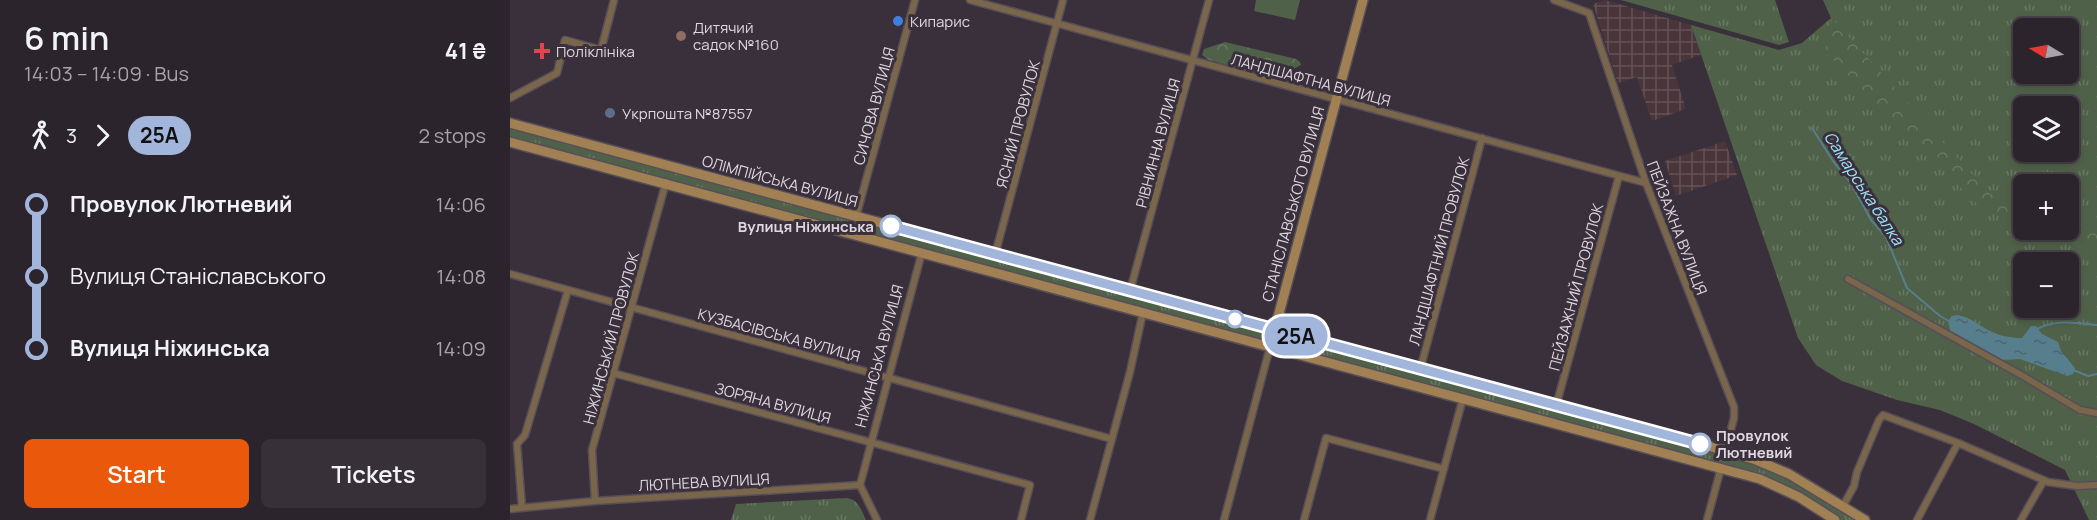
<!DOCTYPE html>
<meta charset="utf-8">
<style>
body{margin:0;font-family:Manrope,sans-serif;background:#383039;color:#f1f3f6;height:100vh;display:flex;flex-direction:column;font-size:22px;white-space:nowrap}
*{box-sizing:border-box;margin:0}
p{font-size:20px;color:#a6a4aa}
.icon{flex:none;width:33px;height:33px;fill:none;stroke:currentColor;stroke-width:2;stroke-linecap:round;stroke-linejoin:round}
.map{position:relative;flex:1;overflow:hidden}
.side{display:flex;flex-direction:column;background:#2c242d;width:510px}
.side>*{flex:none}
.badge{padding:0 12px;border-radius:20px;font-size:21px;line-height:39px}
.needle{width:39px;rotate:280deg}
.controls{position:absolute;left:1503px;top:18px;display:grid;gap:12px}
.controls a{display:grid;place-items:center;width:66px;height:66px;border-radius:9px;background:#2c242d;box-shadow:0 3px 9px #0003,0 0 0 2px #484149;font-size:30px}
.map>.badge{position:absolute;translate:-50% -50%;box-shadow:0 0 0 3px #fff}
.legs{display:flex;align-items:center;gap:9px;height:66px;padding:0 24px;font-size:20px}
.legs p{margin-inline-start:auto}
.overview{display:flex;align-items:center;justify-content:space-between;height:102px;padding:0 24px}
h1{font-size:33px;font-weight:600;line-height:45px}
.primary-button{display:flex;gap:12px;margin-top:auto;padding:12px 24px}
.primary-button a{flex:1;height:69px;border-radius:9px;background:#ea580c;color:#fff;font-size:24px;font-weight:600;line-height:69px;text-align:center}
.primary-button a+a{background:#383039;color:#f1f3f6}
ul{padding:0 24px;list-style:none}
li{display:flex;align-items:center;gap:21px;height:72px;font-size:22px}
li i{display:grid;place-items:center;width:9px;height:100%;margin:0 8px;background:currentColor}
li i::after{content:'';width:15px;height:15px;margin:-8px;border:4px solid;border-radius:50%;background:#2c242d}
li p{margin-inline-start:auto}
li:first-child i{background:linear-gradient(#0000 50%,currentColor 0)}
li:last-child i{background:linear-gradient(currentColor 50%,#0000 0)}
main{display:flex;flex:1;min-height:0}
.map>svg:first-child{display:block}
</style>
<main>
<section class="side">
<div class="overview"><div><h1>6 min</h1><p>14:03 – 14:09 · Bus</p></div><b>41 ₴</b></div>
<div class="legs"><svg class="icon" aria-label="walk" viewBox="0 0 24 24"><circle cx="13" cy="4" r="2"/><path d="M13 8l-2 6 4 7M11 14l-3 7M7 12l3-4h3l4 4"/></svg>3<svg class="icon" aria-label="forward" viewBox="0 0 24 24"><path d="M9 5l7 7-7 7"/></svg><b class="badge" style="background:#a2b5db;color:#111">25А</b><p>2 stops</p></div>
<ul>
<li><i style="color:#a2b5db"></i><b>Провулок Лютневий</b><p>14:06</p></li>
<li><i style="color:#a2b5db"></i><span>Вулиця Станіславського</span><p>14:08</p></li>
<li><i style="color:#a2b5db"></i><b>Вулиця Ніжинська</b><p>14:09</p></li>
</ul>
<div class="primary-button"><a>Start</a><a>Tickets</a></div>
</section>
<div class="map">
<svg width="1587" height="520" viewBox="0 0 1587 520">
<defs>
<pattern id="industrial-grid" width="8" height="8" patternUnits="userSpaceOnUse" patternTransform="scale(1.5)"><rect width="8" height="8" fill="#4a353a"/><path d="M0 4h8M4 0v8" fill="none" stroke="#645256"/></pattern>
<pattern id="grass-tufts" width="24" height="20" patternUnits="userSpaceOnUse" patternTransform="scale(1.5)"><rect width="24" height="20" fill="#506149"/><path d="M3 7l-1-3M5 7V3M7 7l1-3M15 17l-1-3M17 17v-4M19 17l1-3" fill="none" stroke="#697763"/></pattern>
<pattern id="forest-crowns" width="20" height="18" patternUnits="userSpaceOnUse" patternTransform="scale(1.5)"><rect width="20" height="18" fill="#506149"/><path d="M2 6a3 3 0 1 1 6 0M12 15a3 3 0 1 1 6 0" fill="none" stroke="#697763"/></pattern>
<pattern id="water-ripples" width="26" height="14" patternUnits="userSpaceOnUse" patternTransform="scale(1.5)"><rect width="26" height="14" fill="#567e8c"/><path d="M2 4q2-2 4 0t4 0M15 11q2-2 4 0t4 0" fill="none" stroke="#4e656f"/></pattern>
</defs>
<rect width="100%" height="100%" fill="#3a303c"/>
<path fill="url(#industrial-grid)" d="M1095,0L1181,25L1191,55L1162,65L1176,109L1142,121L1127,77L1108,83L1083,4Z
M1215,141L1227,175L1166,196L1155,161Z"/>
<path fill="url(#grass-tufts)" fill-rule="evenodd" d="M1111,0H1265L1279,42L1269,45Z
M1313,0H1587V520H1579L1555,470L1464,424L1430,410L1387,400L1332,381L1306,365L1288,338L1181,25L1269,50L1292,43L1321,18ZM1514,28H1558V74H1514ZM1514,106H1558V152H1514ZM1514,184H1558V230H1514ZM1514,262H1558V308H1514Z
M0,124L1246,460L1355,520H1325L1271,487L0,141Z
M337,498C349,500 351,510 356,520H221L226,504Z"/>
<path fill="url(#forest-crowns)" d="M1322,18L1476,190L1513,203V225L1471,208L1315,52Z
M715,42L786,59L790,62L791,65L781,70V77L776,81L699,60L692,55L694,49Z
M1559,220L1587,230V254L1526,230H1558Z"/>
<path fill="#506149" d="M746,0H790L785,20L744,11Z"/>
<path fill="url(#water-ripples)" d="M1447,315C1460,317 1467,324 1478,330C1489,336 1500,338 1512,338L1521,326H1526L1532,334L1548,342L1551,351L1565,368L1563,374L1557,376L1510,359L1492,360L1441,334L1438,321L1442,316Z"/>
<g fill="none" stroke-linecap="round" stroke-linejoin="round">
<path stroke="#567e8c" stroke-width="2" d="M1302,128L1323,161L1341,183L1361,220L1376,237L1397,288L1430,316L1439,321
M1527,329C1546,319 1567,323 1587,325
M1563,370L1578,376L1587,374"/>
<g stroke="#584e59" stroke-width="9">
<path id="street" d="M460,0L1136,183
M1044,0L1079,13L1136,183L1224,407V418L1215,451
M0,98L47,73L55,40L91,50L104,0
M346,217L405,0
M485,255L553,0
M0,274L602,439
M1338,279L1513,376L1570,410L1587,413
M620,291L699,0
M910,370L972,138
M103,373L520,485L511,520
M1046,406L1109,176
M7,444L15,435L58,290
M7,444L12,507
M350,485L412,252
M350,485L367,520
M85,501L82,450L156,182
M1333,506L1344,486L1347,472L1369,420L1373,415L1448,443L1538,482L1567,486L1587,485
M0,509L85,501L350,485
M580,520L620,372L633,312
M714,520L760,347
M794,520L816,438L934,469
M920,520L953,398
M1197,520L1211,468
M1407,520L1448,443
M1511,520L1534,480"/>
</g>
<g stroke="#584e59" stroke-width="12">
<path id="secondary" d="M0,123L1205,448L1246,460L1279,474L1355,520
M0,142L1250,479L1289,497L1325,520
M760,347L853,0"/>
</g>
<use href="#street" stroke="#7a664a" stroke-width="6"/>
<use href="#secondary" stroke="#a18153" stroke-width="9"/>
</g>
<g fill="none" stroke-linecap="round" stroke-linejoin="round">
<g stroke="#fff" stroke-width="14">
<path id="line-1" d="M381,226L1190,444"/>
</g>
<use href="#line-1" stroke="#a2b5db" stroke-width="9"/>
</g>
<circle fill="#3f7fe0" stroke="#3a303c" stroke-width="2" cx="388" cy="21" r="6"/>
<circle fill="#8d6e63" stroke="#3a303c" stroke-width="2" cx="171" cy="36" r="6"/>
<path fill="#e0444e" stroke="#3a303c" stroke-width="2" d="M29 42h6v6h6v6h-6v6h-6v-6h-6v-6h6z"/>
<circle fill="#5c6f8a" stroke="#3a303c" stroke-width="2" cx="100" cy="113" r="6"/>
<g fill="#fff" stroke="#a2b5db" stroke-width="3">
<circle cx="381" cy="226" r="10"/>
<circle cx="725" cy="319" r="8"/>
<circle cx="1190" cy="444" r="10"/>
</g>
<g text-anchor="middle" dominant-baseline="central" stroke-width="6" stroke-linejoin="round" paint-order="stroke">
<g font-size="15" fill="#ded7df" stroke="#3a303c" text-anchor="start">
<text x="400" y="21">Кипарис</text>
<text x="183" y="27">Дитячий<tspan x="183" dy="17">садок №160</tspan></text>
<text x="46" y="51">Поліклініка</text>
<text x="112" y="113">Укрпошта №87557</text>
</g>
<g font-size="15" fill="#ded7df" stroke="#3a303c">
<text transform="translate(801 80) rotate(15)">ЛАНДШАФТНА ВУЛИЦЯ</text>
<text transform="translate(364 106) rotate(-75)">СИЧОВА ВУЛИЦЯ</text>
<text transform="translate(508 124) rotate(-75)">ЯСНИЙ ПРОВУЛОК</text>
<text transform="translate(648 143) rotate(-75)">РІВНИННА ВУЛИЦЯ</text>
<text transform="translate(270 181) rotate(15)">ОЛІМПІЙСЬКА ВУЛИЦЯ</text>
<text transform="translate(783 204) rotate(-75)">СТАНІСЛАВСЬКОГО ВУЛИЦЯ</text>
<text transform="translate(1167 228) rotate(69)">ПЕЙЗАЖНА ВУЛИЦЯ</text>
<text transform="translate(929 251) rotate(-75)">ЛАНДШАФТНИЙ ПРОВУЛОК</text>
<text transform="translate(1066 287) rotate(-75)">ПЕЙЗАЖНИЙ ПРОВУЛОК</text>
<text transform="translate(269 335) rotate(15)">КУЗБАСІВСЬКА ВУЛИЦЯ</text>
<text transform="translate(101 338) rotate(-75)">НІЖИНСЬКИЙ ПРОВУЛОК</text>
<text transform="translate(369 356) rotate(-75)">НІЖИНСЬКА ВУЛИЦЯ</text>
<text transform="translate(263 403) rotate(15)">ЗОРЯНА ВУЛИЦЯ</text>
<text transform="translate(194 482) rotate(-3)">ЛЮТНЕВА ВУЛИЦЯ</text>
</g>
<g font-size="15" font-weight="bold" fill="#ded7df" stroke="#3a303c" text-anchor="end">
<text x="364" y="226">Вулиця Ніжинська</text>
<text x="1206" y="435" text-anchor="start">Провулок<tspan x="1206" dy="17">Лютневий</tspan></text>
</g>
<g font-size="16" font-style="italic" fill="#9be3fc" stroke="#3a303c">
<text transform="translate(1354 188) rotate(57)">Самарська балка</text>
</g>
</g>
</svg>
<div class="controls">
<a><svg class="needle" viewBox="-14 -14 28 28"><path d="M0-13l5 13h-10z" fill="#e53935"/><path d="M0 13l5-13h-10z" fill="#a6a4aa"/></svg></a>
<a><svg class="icon" aria-label="layers" viewBox="0 0 24 24"><path d="M12 4l9 5-9 5-9-5zM3 14l9 5 9-5"/></svg></a>
<a>+</a>
<a>−</a>
</div>
<b class="badge" style="left:786px;top:336px;background:#a2b5db;color:#111">25А</b>
</div>
</main>
